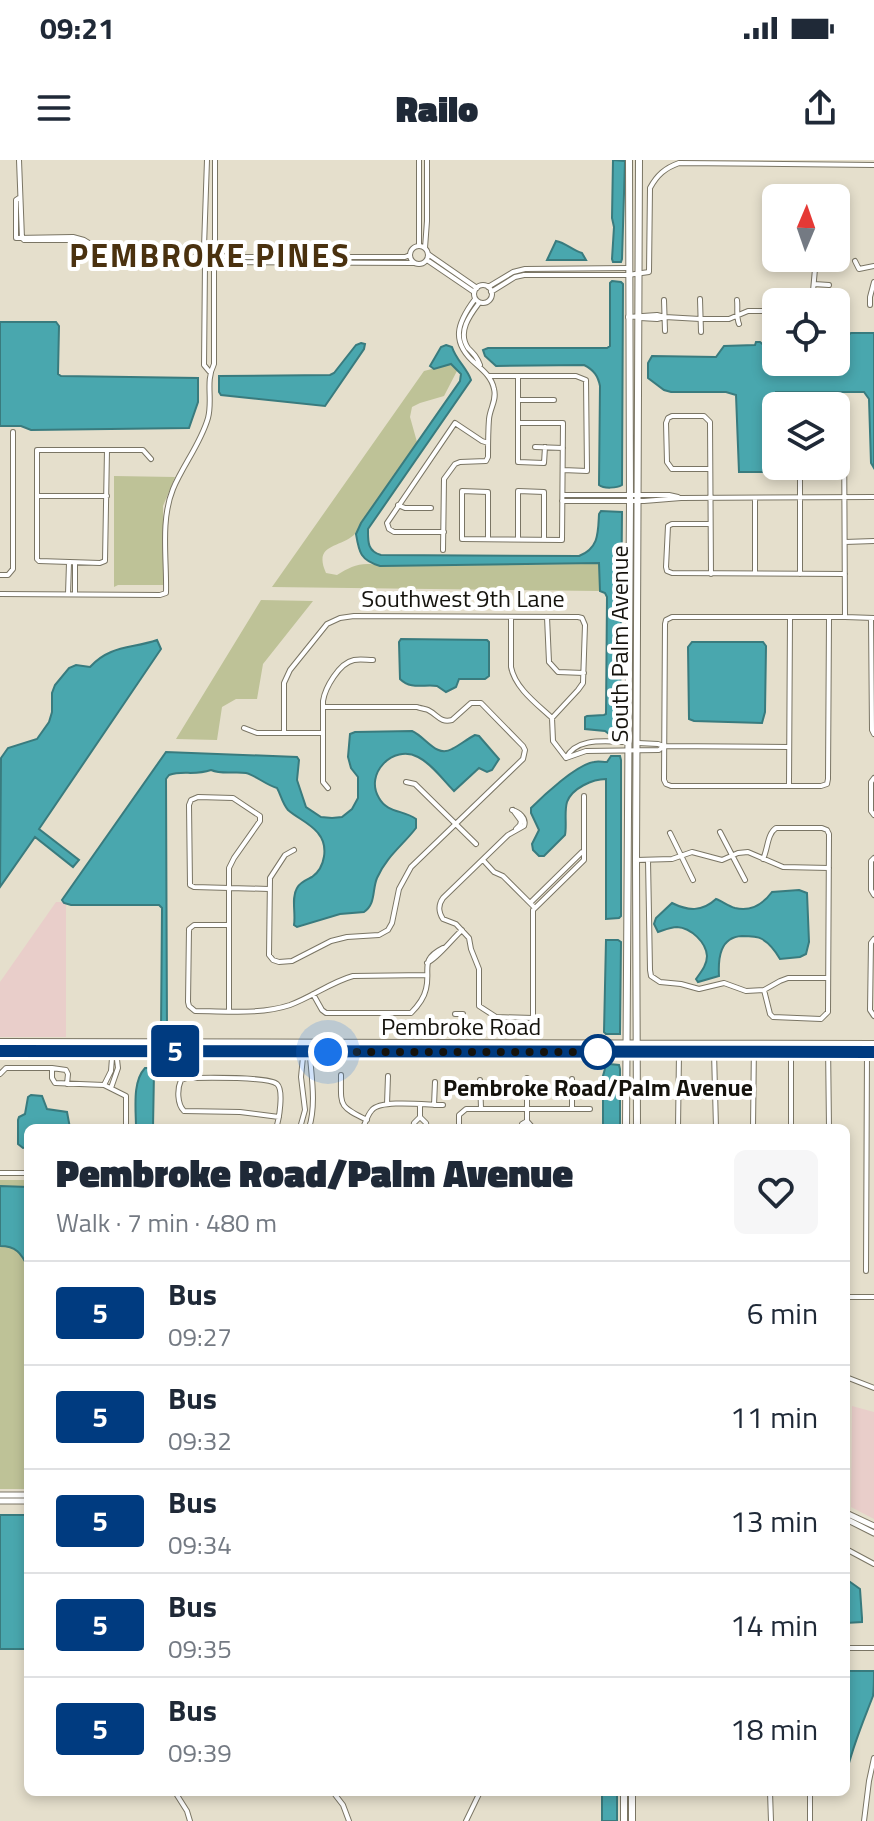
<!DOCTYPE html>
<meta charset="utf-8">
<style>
body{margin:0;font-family:"Titillium Web",sans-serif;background:#f6f6f7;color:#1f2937;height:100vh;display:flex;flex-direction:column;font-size:30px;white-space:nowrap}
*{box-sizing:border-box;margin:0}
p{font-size:26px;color:#747a83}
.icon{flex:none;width:44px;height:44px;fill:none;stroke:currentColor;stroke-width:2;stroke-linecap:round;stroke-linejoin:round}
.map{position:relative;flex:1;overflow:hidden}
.details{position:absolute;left:24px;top:964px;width:826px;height:672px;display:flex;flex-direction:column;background:#fff;border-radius:12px;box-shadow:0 4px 12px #0003}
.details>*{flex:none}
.badge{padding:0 16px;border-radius:6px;font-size:28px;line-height:52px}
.needle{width:52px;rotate:2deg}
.tools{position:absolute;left:762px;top:24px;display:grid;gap:16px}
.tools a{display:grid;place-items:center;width:88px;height:88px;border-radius:12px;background:#fff;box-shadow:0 4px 12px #0003;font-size:40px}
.you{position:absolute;width:40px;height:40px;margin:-20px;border:6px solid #fff;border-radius:50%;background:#1a73e8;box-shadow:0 0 0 12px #1a73e833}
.map>.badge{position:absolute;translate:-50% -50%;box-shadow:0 0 0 4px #fff}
.round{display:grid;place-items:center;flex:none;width:84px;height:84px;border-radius:12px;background:#f6f6f7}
.head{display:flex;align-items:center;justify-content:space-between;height:136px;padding:0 32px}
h1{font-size:38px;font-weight:800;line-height:60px}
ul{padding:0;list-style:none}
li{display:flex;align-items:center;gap:24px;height:104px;padding:0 32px;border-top:2px solid #e0e1e3}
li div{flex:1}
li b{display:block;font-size:30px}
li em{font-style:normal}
li .badge{min-width:88px;font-weight:700;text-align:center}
.status{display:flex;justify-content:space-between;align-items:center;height:56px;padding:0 40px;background:#fff;direction:ltr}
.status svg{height:22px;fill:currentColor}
header{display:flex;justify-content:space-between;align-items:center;height:104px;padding:0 32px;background:#fff;font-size:36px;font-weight:800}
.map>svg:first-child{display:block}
</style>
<div class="status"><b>09:21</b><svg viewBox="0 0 49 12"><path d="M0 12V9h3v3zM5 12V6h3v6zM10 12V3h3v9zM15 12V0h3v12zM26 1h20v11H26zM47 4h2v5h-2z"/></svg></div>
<header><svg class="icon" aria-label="menu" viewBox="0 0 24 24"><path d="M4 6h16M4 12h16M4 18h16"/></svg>Railo<svg class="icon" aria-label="share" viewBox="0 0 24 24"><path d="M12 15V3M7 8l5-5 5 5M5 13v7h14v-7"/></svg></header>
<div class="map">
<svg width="874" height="1661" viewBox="0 0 874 1661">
<rect width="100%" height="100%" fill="#e5dfcc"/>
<path fill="#e9ceca" d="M56,742H66V877H0V822Z
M852,1246L874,1252V1359L851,1347Z"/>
<path fill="#bec297" d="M451,204L458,209L444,236L420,243L412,247L410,257L417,282L361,363C359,366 357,372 354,375C339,388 313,384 326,413L337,415C351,406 363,401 380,406L588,404L595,402L599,403L600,431L272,427L424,211Z
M114,316L175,317L163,346V425H118L114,427Z
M261,440L313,441L263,504L257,539H236L222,547L217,580L176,579Z
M0,1020H28V1329H0Z"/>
<path fill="#49a7ae" stroke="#397b7e" stroke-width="2" d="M613,0L625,1L622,99L621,102H613L612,99L614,67L612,58Z
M556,81C566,83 572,90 582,93L586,100H547Z
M612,121L621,122L623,124L622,325C617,328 604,329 599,325L600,226C598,216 594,210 584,205L496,206L485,196L483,190L488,188H607L610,186V123Z
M0,162H56L59,166L58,214L61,216L198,218V242L189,268L31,270L21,266H0Z
M851,173H874V308L871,303L869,239L864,232H776L775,305L772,312H739L736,235L726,232H671L664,230L648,218V203L652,196L716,197L724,186L755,185L756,182H760L773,193L776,192V202H836V184Z
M361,183L365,184L364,189L325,246L221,235L219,232V216L330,215L334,213L356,185Z
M446,185L452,187C456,200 467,208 471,220L368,369C368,381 367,391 381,395L579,396C599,388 598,373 599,354L601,351L622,352L620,577H610L609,574L605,571L585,569V557L587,556L604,555L606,554L607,437L605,433L600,431L599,403L380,406C360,400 359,392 356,374L361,363L460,221L461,214L451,204L434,209L430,206L441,187Z
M401,479L487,480L489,482V516L485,519H459L456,527L446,532L437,526C424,524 411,530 400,519L399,482Z
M157,480L161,489L39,669L79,700L73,707L35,677L0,727L1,598L8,588L37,579L49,562L52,552V533L55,525L69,508L76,505L90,507C110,485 131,489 157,480Z
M692,482H763L766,486L765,552L762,563L694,561L689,559L688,487Z
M412,571C426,577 436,598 452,589C460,585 467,579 475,575L479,576L499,599L492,610L487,612L479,608L454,631C443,620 432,604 418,597C393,584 364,614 379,638C387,653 404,650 416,659V668C403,685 386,697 377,718C372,730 376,744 364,752L340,754L297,767L294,765C296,753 291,738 297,728C300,722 306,720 312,717C325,708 329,686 318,673C310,663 297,658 288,650C282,643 281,635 277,628C266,625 255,615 246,613C234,611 223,615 211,610C194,616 183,610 169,615L166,619L167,871L166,874L163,875L161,873L162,748L159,745H71L64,743L62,740L166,592L297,597L299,600L297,620L306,647L321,657L332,658L342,657L352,649L358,638V617L351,608L348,597L350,574L355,572Z
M611,596H620L621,600V756L619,758L606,759V619C593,619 572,628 567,642C564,652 567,665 565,675L544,696H539L533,690L532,684L539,670L531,653V648C543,636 577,604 594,602C598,601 602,602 607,602Z
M799,730L807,733L809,782L806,794L800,797L780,799C776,792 769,783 762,779C757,776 748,776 742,776C720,777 718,798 719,816L698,822L696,819C701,812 707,805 707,796C706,782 691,768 677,767C671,767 664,770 658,772L654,764L656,758L672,743C688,751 702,752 716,739C722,741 728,746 735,748C751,752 763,744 772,732Z
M606,780H618L621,782L620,874H606L604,872Z
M609,904L619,905L620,909V968H603V916L606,905Z
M145,908H151L154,912L153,968H136C136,949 132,922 145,908Z
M31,935L42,936L47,949L67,952L70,968H28V987L23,988L18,984V960L19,957L25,954L28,937Z
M0,1026L28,1027V1107C21,1093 16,1086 0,1086Z
M0,1355H28V1489H0Z
M846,1419L860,1429L862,1458V1462L846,1463Z
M846,1511H874C874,1518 874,1529 873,1536C863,1562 852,1587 846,1615Z
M602,1632H617V1661H602Z"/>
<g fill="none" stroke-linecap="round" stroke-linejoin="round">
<g stroke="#7a7564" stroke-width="6">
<path id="minor" d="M19,0L22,78
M419,0V86
M19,38L16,40V78L73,77L84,80L104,92L119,96L191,98L200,95
M22,78L24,80H71L82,85L96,95L125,102L204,103
M200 95a9 9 0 1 1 18 0a9 9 0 1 1-18 0Z
M410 95a9 9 0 1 1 18 0a9 9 0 1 1-18 0Z
M204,87L207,0
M215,87V0
M425,88L427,61V0
M428,94L477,128
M219,95L227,97H405L410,95
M427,100L474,132
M855,101L859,109L874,106
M217,102L414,103
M205,104L204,205L209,211
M814,124L829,125
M474 134a9 9 0 1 1 18 0a9 9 0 1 1-18 0Z
M488,127L513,112L525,109L629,108
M491,132L515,117L524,115H628L649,112L650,28C657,15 665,8 679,3L874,5
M700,139L701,172
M664,140L665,171
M737,140C738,148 736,157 739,164
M774,140C768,149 773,159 776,169
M812,142L816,98
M479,143C470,155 457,172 468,188C474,194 477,197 480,205
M870,145V137L874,122
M628,157L657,155L665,157L700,159H729L748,151H771
M640,158L657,159L665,157
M489,216H576L586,220L587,311L563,310
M518,216V302L544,303L545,287
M518,240H554
M836,256L841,257L844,263L845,457
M535,287L563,288
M107,290L105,401L100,403L39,401L37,399V290H143L151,299
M710,309H672L667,302L666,263L668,258L672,256H704L710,262L711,414
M563,335H669L678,337
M37,336H107
M755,338V413
M562,341H644L681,338L874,337
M398,345L405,348H431
M709,364H672L668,366L666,407L667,411L672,413L845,414
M444,372H394L389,369L387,363L455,263L482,281L488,283
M488,379V332L462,331V379L562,380L563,263H518
M518,379V331L544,332V379
M845,382L874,381
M443,390L444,319L455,304L460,302L486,301L488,297C488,284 488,272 489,259C490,248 497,240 494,229C492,218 484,211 476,204C450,182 457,163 475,139
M800,414V306
M0,415H8L13,409V272
M0,434L160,435L166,433C167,400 160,361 173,329C183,305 201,283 208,258C213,239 205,222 214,204V104
M68,434L69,403
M75,434V403
M511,457V507C515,528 537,544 552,558
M547,457L549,502L558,512L584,513
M829,458L828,619L827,624L821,626H671L666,624L664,620L665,464L666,460L672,457H845L874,458
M871,458L872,570L874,574
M244,568L257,573H323
M284,573V523L290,510L327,464L340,458L354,456L578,457L582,458L585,465L583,523L578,530L552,558L553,581L566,598
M638,583L658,584L664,586L789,587
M566,598C577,576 608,582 629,582
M566,598L586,591L659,590L664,586
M874,618L871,622V651L874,655
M406,622L415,624L476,684
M789,626L790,458
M328,628L323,622V541C325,528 339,503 354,500C360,499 367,500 373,500
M512,650C519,652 527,658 524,666L508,675L443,738C438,745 438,751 443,759L456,764L469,778L471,789L479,809V846L496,857L533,858V750L584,700V636
M513,650L521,661L520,665L516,669
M720,672L745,720
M670,673L693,720
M294,690L285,695L270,718L269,795L273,800L279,802L292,801L331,781L347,777L379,775L388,770L392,763L399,729L411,707L523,599L525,590L523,586L481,543H471L452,560C440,563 438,555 428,550C426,549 419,548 417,547H323
M874,698L871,701V730L874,735
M763,699C768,689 767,674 776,668H822L827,670L829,674L828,852L821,859L773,857L770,854L764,830
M483,700L494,712L503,716L535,748
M636,700L672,699L692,692L722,700L738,693L748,692L783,707L829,708
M648,700L650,810L651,816L660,822L681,824L699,829L724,823L746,831L764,830L780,821L788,818H828
M530,743L582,692
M229,765H194L189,769L188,842L189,846L195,851C227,851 260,855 290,845C312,837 331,822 353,816L427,815
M874,779L871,783L870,850L874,856
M427,803C438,798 451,780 462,770
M313,834L322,850L326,853H411C417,847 424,838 426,829C431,810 419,800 443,788
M229,851V708L234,698L260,661V656L233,638L198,637L191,640L189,645L190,725L194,727L269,729
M455,854H463
M307,883V894L310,897C312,920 316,946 309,968
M828,884L829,968
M714,892L716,968
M52,908L66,910L68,914L67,924
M0,914L6,908H52V918L55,923L104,925L126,936V968
M341,915C341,946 338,946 367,960
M572,919V948
M480,920L481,948
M104,925L111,911L112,898L115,892
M111,928L118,908L115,882
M387,944L388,916
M434,945L435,922
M420,957L426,963L427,968
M527,961L533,968
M276,968C279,960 284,930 277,924C268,916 202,918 187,918L181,920C177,929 177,944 184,951L240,952L279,957
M300,968L305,950L301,917L303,897L307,894
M363,968C365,963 368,954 372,950C381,939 428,945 443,945
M413,968L414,963L420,957V945
M459,968V955L466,949H590
M521,968L522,964L527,961V918
M678,968L679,893
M753,968L754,883
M791,968V892
M0,1013H28
M866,1111L867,892
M846,1137H874
M846,1217L874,1228
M846,1389L874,1404
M846,1488H874
M175,1632L187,1651L190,1661
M333,1632L343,1645L349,1661
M770,1632L771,1661
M466,1661L480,1632
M810,1661V1632
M864,1661L869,1621L874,1598"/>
</g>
<g stroke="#7a7564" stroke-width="7">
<path id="tertiary" d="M0,1335H28
M0,1341H28
M846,1353L874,1366
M846,1359L874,1373"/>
</g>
<g stroke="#7a7564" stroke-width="8">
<path id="secondary" d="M0,882L874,884
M0,891L874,892
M626,968L630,341L629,0
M637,968L636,700L639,0
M624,1661V1632
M632,1661V1632"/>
</g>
<use href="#minor" stroke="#fff" stroke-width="4"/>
<use href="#tertiary" stroke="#fff" stroke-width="5"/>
<use href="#secondary" stroke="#fff" stroke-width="6"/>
</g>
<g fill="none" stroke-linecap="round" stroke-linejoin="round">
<g stroke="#fff" stroke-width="18">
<path id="line" d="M0,891L874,892"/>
</g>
<use href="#line" stroke="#003b80" stroke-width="12"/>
<path stroke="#15130d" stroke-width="8" stroke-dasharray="0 14.4" d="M328,892H598"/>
</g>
<circle fill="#fff" stroke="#003b80" stroke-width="4" cx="598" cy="892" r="16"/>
<g text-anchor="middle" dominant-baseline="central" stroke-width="8" stroke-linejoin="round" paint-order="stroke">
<g font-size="24" fill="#15130d" stroke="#fff">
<text x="463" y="438">Southwest 9th Lane</text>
<text transform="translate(619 484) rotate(-90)">South Palm Avenue</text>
<text x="461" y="866">Pembroke Road</text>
</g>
<g font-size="24" font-weight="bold" fill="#15130d" stroke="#fff">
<text x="598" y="927">Pembroke Road/Palm Avenue</text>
</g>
<g font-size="32" font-weight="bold" letter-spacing="2" fill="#4a310f" stroke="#fff">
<text x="210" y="95">PEMBROKE PINES</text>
</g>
</g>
</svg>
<div class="tools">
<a><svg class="needle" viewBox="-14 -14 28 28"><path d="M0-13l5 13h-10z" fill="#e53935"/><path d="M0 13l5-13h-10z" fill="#747a83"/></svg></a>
<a><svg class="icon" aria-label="locate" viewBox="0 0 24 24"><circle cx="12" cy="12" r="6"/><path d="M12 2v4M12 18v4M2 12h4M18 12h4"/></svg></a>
<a><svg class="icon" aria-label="layers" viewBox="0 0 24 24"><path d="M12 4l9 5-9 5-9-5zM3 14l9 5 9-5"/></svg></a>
</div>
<div class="you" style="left:328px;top:892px"></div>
<b class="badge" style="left:175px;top:891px;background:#003b80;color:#fff">5</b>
<section class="details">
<div class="head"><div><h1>Pembroke Road/Palm Avenue</h1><p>Walk · 7 min · 480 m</p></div><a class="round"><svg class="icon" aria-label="heart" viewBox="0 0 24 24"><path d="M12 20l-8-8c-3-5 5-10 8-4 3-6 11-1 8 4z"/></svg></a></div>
<ul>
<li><span class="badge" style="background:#003b80;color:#fff">5</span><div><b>Bus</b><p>09:27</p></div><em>6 min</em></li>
<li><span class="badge" style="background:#003b80;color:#fff">5</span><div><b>Bus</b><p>09:32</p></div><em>11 min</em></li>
<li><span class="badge" style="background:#003b80;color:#fff">5</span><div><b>Bus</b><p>09:34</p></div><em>13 min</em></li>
<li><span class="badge" style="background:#003b80;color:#fff">5</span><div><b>Bus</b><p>09:35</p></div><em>14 min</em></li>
<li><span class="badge" style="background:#003b80;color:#fff">5</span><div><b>Bus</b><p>09:39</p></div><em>18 min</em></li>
</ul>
</section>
</div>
